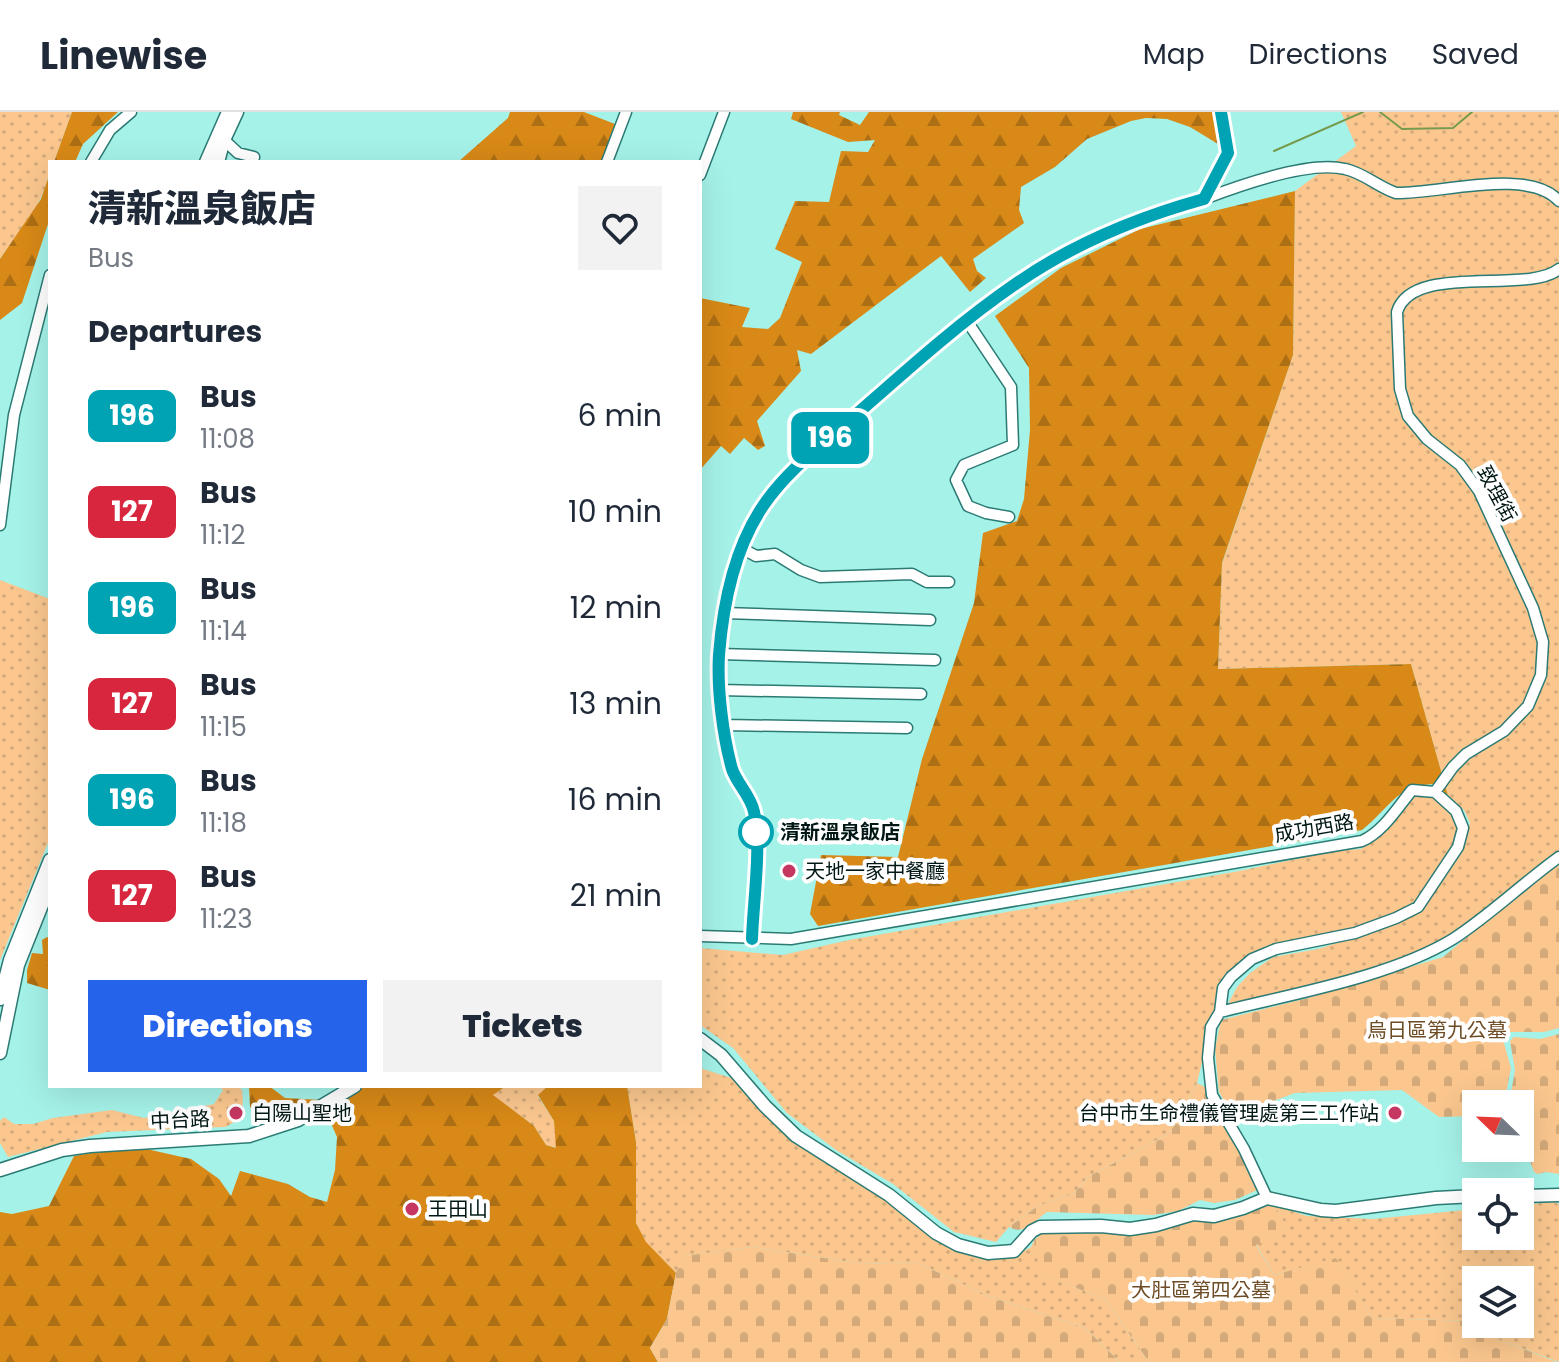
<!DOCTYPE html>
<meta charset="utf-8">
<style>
body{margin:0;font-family:Poppins,"Noto Sans TC",sans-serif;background:#f2f2f3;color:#1f2937;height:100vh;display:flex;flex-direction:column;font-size:30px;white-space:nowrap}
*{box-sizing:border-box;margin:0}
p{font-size:26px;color:#747a83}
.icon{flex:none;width:44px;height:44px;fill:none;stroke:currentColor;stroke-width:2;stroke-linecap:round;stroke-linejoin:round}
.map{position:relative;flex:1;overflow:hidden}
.panel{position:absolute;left:48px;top:48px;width:654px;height:928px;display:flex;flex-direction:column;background:#fff;border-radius:0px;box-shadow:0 8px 32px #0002}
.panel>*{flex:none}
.badge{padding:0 16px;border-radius:12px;font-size:28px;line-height:52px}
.needle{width:52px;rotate:293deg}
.controls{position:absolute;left:1462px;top:978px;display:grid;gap:16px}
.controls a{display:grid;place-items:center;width:72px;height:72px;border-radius:0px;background:#fff;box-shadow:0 8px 32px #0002;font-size:40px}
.map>.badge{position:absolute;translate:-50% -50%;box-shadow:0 0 0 4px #fff}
h2{padding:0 40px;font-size:30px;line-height:72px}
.round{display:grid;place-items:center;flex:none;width:84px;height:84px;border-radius:0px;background:#f2f2f3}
.headline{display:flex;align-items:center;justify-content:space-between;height:136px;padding:0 40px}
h1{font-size:38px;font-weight:800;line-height:60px}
.cta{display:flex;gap:16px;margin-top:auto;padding:16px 40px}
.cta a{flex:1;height:92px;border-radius:0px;background:#2563eb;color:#fff;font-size:32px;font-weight:800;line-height:92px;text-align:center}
.cta a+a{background:#f2f2f3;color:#1f2937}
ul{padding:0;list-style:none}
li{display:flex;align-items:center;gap:24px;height:96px;padding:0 40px}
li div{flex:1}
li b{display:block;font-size:30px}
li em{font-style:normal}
li .badge{min-width:88px;font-weight:700;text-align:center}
header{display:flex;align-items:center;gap:48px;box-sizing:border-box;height:112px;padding:0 40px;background:#fff;border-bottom:2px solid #e0e1e3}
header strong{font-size:38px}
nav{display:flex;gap:44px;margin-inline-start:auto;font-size:28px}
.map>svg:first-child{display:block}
</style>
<header>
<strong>Linewise</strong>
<nav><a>Map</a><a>Directions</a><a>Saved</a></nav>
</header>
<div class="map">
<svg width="1559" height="1250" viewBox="0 0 1559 1250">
<defs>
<pattern id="grass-dots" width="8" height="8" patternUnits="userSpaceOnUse" patternTransform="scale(2)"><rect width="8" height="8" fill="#fbc78f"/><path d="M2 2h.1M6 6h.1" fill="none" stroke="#d5aa7a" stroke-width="1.8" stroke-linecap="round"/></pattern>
<pattern id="forest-firs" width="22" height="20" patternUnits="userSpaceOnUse" patternTransform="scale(2)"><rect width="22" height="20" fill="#d88917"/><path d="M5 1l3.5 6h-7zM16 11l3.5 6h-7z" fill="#ad6f14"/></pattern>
<pattern id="cemetery-stones" width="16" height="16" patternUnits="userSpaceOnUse" patternTransform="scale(2)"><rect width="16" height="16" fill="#fbc78f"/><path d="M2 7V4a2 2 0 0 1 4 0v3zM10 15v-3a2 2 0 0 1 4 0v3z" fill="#d5aa7a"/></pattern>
</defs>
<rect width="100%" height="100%" fill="#a5f2e9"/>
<path fill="url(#grass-dots)" d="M0,0H72L54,50H50C50,86 19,118 0,147Z
M1341,0H1559V743L1436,842L1228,897L1229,890L1237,875L1250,861L1273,845L1318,837L1395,812L1421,797L1461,742L1470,711L1464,698L1448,684L1411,552L1218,557L1222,452L1293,243L1295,79L1356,34Z
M0,468L50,487V726L0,848Z
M1416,682H1430L1455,701L1461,715L1457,728L1417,788L1394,802L1343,819L1265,837L1230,868L1214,902L1197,971L1179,1009L1166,1023L1088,1065L1074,1081L1038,1094L1009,1115L996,1130L954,1120L893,1072L836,1038L787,1001L733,936L700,913V836L783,843L849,828L1239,759L1334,739L1361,737L1390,714Z
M700,956L750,972L782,1007L940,1123L990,1141L1024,1139L1031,1135L1034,1128L1041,1162L1105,1187L1149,1250H1120L1085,1216L988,1184L916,1150L863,1152L752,1135L685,1144L676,1161L645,1130L636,1111V1030L627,974H700Z
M218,974H238L242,978C244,996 244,1006 226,1015L107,1020L8,1045L0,1031V1009L4,1005L14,1012H33L53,1006L112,998L144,1006L214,992L223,978Z
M506,974H548L538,984L554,1009L557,1036L546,1033L534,1014L492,983Z
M1554,1090L1559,1092V1250L1497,1227L1501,1212H1520V1168H1514L1517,1157H1488L1484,1168H1476V1196L1472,1209L1372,1206L1336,1147L1274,1163L1256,1132L1288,1116L1271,1092L1307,1104L1373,1107L1476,1097V1124H1520V1093Z"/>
<path fill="url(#forest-firs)" d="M72,0H118L83,32L75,50H54Z
M510,0H584L615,12L601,50H458L508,6Z
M793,0H840L839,3L860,13L869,0H1214L1220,28L1218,32L1190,15L1167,7L1146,6L1131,9L1087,27L1055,55L1021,75L1019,98L1024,111L973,147L977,159L986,166L970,180L941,144L811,242L797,238L801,259L757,309L765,334L758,338L744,326L730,342L721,334L700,358V186L750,196L742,215L768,217L780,206L802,150L775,137L795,89L829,90L841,39L868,40L875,28L848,30L791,7Z
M50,61V106L22,191L0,208V147L41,87Z
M1295,79L1293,243L1222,451L1218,557L1411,552L1448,684L1434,672C1396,673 1389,697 1362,718L818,814L810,802L821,743L898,745L922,647L974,491L983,421L1017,409L1024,387L1030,318L1029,256L995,204L1061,156L1140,117Z
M47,825L50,826V878L27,871V858L32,841L43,842L42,828Z
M249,974H269L285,986L322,988L292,1004L266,1013L250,995Z
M366,974H506L493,983L534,1014L546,1033L556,1036L554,1009L538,983L548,974H627L636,1030V1111L646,1130L676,1161L667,1207L650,1236L658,1250H0V1100L12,1102L49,1094L74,1044L133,1034L191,1047L219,1067L231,1084L240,1059L288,1072L310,1085L327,1090L335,1058L337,1025L326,1000Z"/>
<path fill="url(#cemetery-stones)" d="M1559,753V916L1544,920H1510L1504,931L1511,956L1504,992H1476V1004L1439,1005L1402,978L1295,981L1233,1004L1219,980L1215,937L1221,908L1308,886L1443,845L1540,765Z
M1559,922V1062L1546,1060L1538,1062L1534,1060L1520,1021V992H1509L1515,958L1510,929L1514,925L1540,927Z
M1197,971L1211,978L1264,1075L1235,1088L1214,1091L1200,1088L1178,1099L1153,1103L1047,1100C1034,1109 1025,1124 1009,1115L1038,1094L1074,1081L1088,1065L1166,1023L1179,1009Z
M1271,1092L1289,1116L1256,1133L1274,1163L1336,1146L1372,1206L1472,1209L1476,1196V1212H1501L1497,1227L1557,1250H1149L1105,1187L1040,1162L1034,1128L1049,1116H1159Z
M752,1135L863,1152L916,1150L988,1184L1085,1216L1120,1250H658L650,1236L667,1207L676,1161L684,1144Z"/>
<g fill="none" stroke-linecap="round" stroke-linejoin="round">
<path stroke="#769b4e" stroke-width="2" d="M1380,0L1402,17L1453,16L1472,0
M1274,39L1363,0"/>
<g stroke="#2b7a74" stroke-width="13">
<path id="minor" d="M224,28L238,41L254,45L253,50
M91,50L110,18L131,0
M607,50L626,0
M700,63L724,0
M1204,87C1238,74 1309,48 1345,57C1364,61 1378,75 1396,81C1439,82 1529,55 1559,89
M967,209L1011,275L1013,333L964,353L956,368L968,394L986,401L1009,405
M0,413L14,303L50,163
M741,436L756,444L775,442L801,458L820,465L912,462L927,470H949
M724,501L930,508
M719,542L935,548
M719,578L921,582
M725,613L907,616
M1435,680L1453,655L1466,642L1504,619L1528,594L1541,563L1543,530L1533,496L1479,379L1460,353L1427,327L1408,304L1400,277L1397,200C1412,150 1527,183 1559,157
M700,824L791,827L1362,729C1383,720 1398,695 1412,678L1435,680L1456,699L1463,716L1458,735L1418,795L1396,806L1355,821L1276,837L1252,847L1231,865L1223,876L1220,900L1211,915L1208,946L1212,983L1244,1037L1267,1086
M752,827C753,793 762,731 754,700C751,684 737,672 732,657C723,624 717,578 719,543C723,499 731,449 753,409C778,366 821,334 858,301C909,256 960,210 1017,171C1073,132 1139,105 1204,87L1228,41L1221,0
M1220,900C1291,882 1391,865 1453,827C1489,804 1524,770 1559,745"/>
</g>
<g stroke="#2b7a74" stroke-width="15">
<path id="tertiary" d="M206,50L228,0
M218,50L224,28L237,0
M0,887L10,848L50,748
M700,927L721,943L765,994L796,1024L889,1083L936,1121L958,1133L988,1141L1014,1139L1032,1119L1040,1115L1101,1114L1130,1117L1156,1113L1193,1102L1214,1104L1243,1096L1267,1086L1321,1098L1336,1099L1436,1086L1476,1084
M0,941L18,853L50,773
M0,1058L62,1038L90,1034L249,1024L298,1008L355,974
M1520,1084L1559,1083"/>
</g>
<use href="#minor" stroke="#fff" stroke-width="10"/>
<use href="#tertiary" stroke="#fff" stroke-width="12"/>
</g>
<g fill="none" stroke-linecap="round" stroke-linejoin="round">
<g stroke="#fff" stroke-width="18">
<path id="line" d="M752,827C753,792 762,731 754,700C751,684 737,672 732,657C723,624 717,578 719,543C723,492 734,437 763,394C787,358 825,330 858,301C909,256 960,210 1017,171C1073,132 1139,105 1204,87L1228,41L1221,0"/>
</g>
<use href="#line" stroke="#00a3b4" stroke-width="12"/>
</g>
<circle fill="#fff" stroke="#00a3b4" stroke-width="4" cx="756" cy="720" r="16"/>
<g fill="#c53761" stroke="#fff" stroke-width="3">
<circle cx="789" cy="759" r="8"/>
<circle cx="236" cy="1001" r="8"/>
<circle cx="1395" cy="1001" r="8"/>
<circle cx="412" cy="1097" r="8"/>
</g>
<g text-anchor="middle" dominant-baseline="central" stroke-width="8" stroke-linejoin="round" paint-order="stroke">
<g font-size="20" fill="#011715" stroke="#fff">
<text transform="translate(1497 382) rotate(62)">致理街</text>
<text transform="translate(1314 716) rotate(-10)">成功西路</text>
<text transform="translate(180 1008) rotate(-3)">中台路</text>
</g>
<g font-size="20" font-weight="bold" fill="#011715" stroke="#fff" text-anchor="start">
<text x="780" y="720">清新溫泉飯店</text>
</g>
<g font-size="20" fill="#011715" stroke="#fff" text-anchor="start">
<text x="805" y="759">天地一家中餐廳</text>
<text x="252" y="1001">白陽山聖地</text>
<text x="1379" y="1001" text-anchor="end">台中市生命禮儀管理處第三工作站</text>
<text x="428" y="1097">王田山</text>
</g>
<g font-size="20" fill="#6e4c25" stroke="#fff">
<text x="1437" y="918">烏日區第九公墓</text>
<text x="1201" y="1178">大肚區第四公墓</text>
</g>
</g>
</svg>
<div class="controls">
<a><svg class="needle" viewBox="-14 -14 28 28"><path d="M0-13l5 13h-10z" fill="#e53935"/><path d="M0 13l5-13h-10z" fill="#747a83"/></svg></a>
<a><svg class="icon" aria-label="locate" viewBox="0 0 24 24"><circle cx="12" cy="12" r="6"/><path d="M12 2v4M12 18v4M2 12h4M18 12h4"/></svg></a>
<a><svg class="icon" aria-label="layers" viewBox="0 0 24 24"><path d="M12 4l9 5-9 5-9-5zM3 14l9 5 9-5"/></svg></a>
</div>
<b class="badge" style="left:830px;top:326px;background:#00a3b4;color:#fff">196</b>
<section class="panel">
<div class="headline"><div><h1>清新溫泉飯店</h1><p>Bus</p></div><a class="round"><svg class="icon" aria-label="heart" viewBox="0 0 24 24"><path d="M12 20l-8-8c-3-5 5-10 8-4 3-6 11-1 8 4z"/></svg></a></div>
<h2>Departures</h2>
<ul>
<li><span class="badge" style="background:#00a3b4;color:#fff">196</span><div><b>Bus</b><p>11:08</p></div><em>6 min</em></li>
<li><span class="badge" style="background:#d7263d;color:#fff">127</span><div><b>Bus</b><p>11:12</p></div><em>10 min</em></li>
<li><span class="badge" style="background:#00a3b4;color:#fff">196</span><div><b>Bus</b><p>11:14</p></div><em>12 min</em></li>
<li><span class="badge" style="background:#d7263d;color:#fff">127</span><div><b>Bus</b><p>11:15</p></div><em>13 min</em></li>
<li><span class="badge" style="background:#00a3b4;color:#fff">196</span><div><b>Bus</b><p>11:18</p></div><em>16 min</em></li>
<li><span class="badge" style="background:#d7263d;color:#fff">127</span><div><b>Bus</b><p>11:23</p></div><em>21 min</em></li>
</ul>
<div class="cta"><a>Directions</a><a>Tickets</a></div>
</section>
</div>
